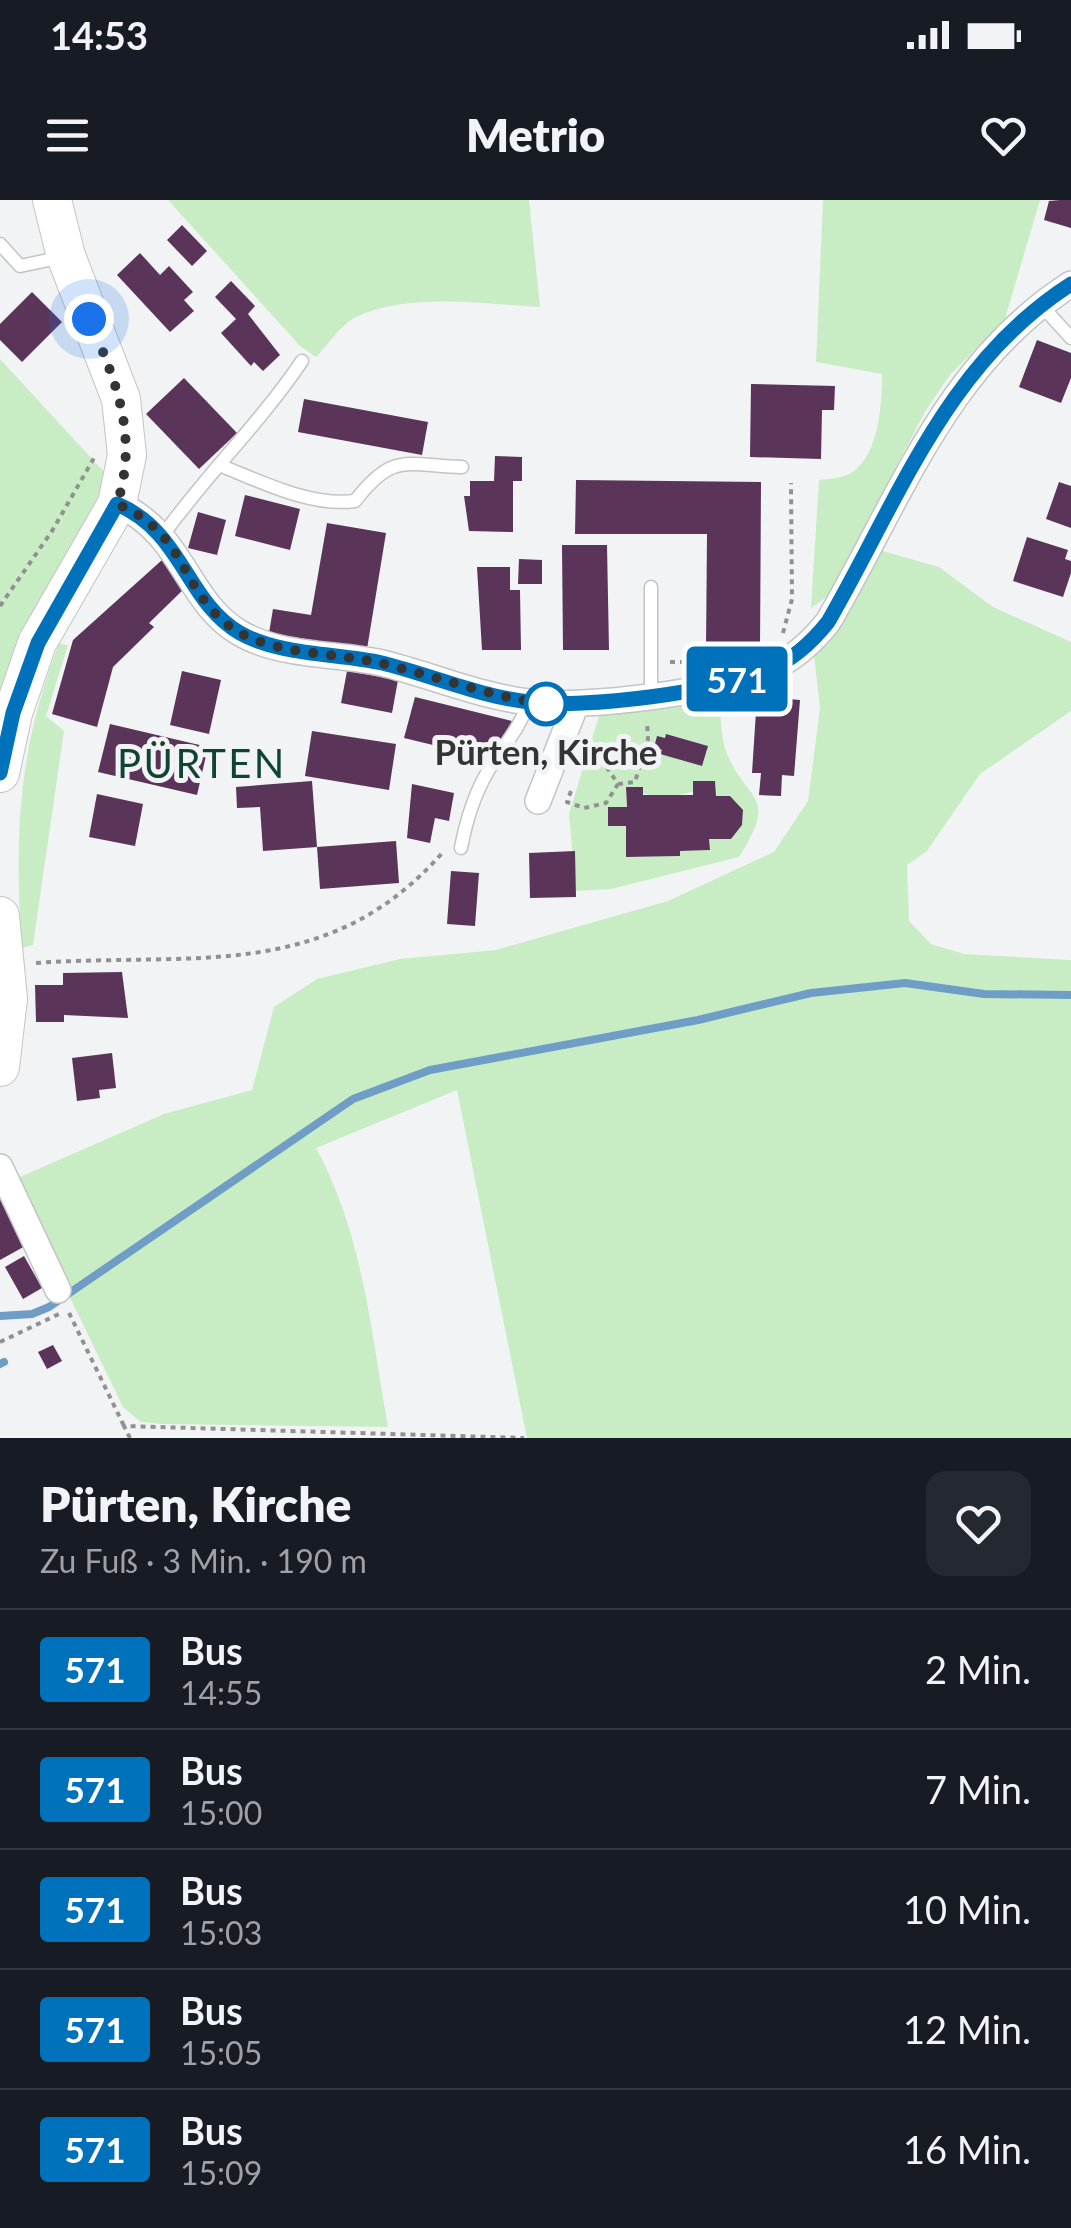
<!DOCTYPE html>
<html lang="de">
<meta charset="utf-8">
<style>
body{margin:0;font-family:Lato,sans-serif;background:#242831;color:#f1f3f6;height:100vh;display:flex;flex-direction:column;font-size:38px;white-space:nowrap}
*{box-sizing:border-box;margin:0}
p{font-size:32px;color:#9ea1a6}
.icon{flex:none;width:55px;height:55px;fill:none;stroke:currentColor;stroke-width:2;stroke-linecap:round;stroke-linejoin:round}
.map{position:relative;height:1238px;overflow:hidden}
.panel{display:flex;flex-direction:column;background:#171b24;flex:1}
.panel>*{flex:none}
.badge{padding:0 20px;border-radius:8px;font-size:35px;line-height:65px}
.you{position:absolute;width:50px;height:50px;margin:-25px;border:8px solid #fff;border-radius:50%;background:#1a73e8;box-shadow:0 0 0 15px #1a73e833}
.map>.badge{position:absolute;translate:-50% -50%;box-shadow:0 0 0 5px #fff}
.round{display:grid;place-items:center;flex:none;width:105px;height:105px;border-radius:20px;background:#242831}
.overview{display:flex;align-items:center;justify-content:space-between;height:170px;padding:0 40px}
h1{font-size:48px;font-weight:800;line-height:75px}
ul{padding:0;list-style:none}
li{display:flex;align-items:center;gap:30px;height:120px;padding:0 40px;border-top:2px solid #363941}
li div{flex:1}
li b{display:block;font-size:38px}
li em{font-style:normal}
li .badge{min-width:110px;font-weight:700;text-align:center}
.status{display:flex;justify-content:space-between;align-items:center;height:70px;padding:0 50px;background:#171b24;direction:ltr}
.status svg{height:28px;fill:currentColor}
header{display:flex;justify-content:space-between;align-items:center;height:130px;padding:0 40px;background:#171b24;font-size:45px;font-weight:800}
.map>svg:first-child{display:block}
</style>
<div class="status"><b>14:53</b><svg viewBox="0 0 49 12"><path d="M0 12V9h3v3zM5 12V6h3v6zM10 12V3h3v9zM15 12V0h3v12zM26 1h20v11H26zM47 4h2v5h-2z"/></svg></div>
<header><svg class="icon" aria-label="menu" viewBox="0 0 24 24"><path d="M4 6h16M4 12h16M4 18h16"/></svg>Metrio<svg class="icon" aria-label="heart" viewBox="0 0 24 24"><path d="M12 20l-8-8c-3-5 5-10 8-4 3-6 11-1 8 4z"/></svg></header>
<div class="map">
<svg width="1071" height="1238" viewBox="0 0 1071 1238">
<rect width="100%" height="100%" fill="#f2f3f4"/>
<path fill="#c8edc5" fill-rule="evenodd" d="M168,0H529L540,107C483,104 407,92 354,118C340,126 327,146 316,157L300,146Z
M823,0H1040L1005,119L950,175L926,210L828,396L811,408L819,280C828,279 843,278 851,273C879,256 882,204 882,174L816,162Z
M0,159L106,274L89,320L0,497Z
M879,350L939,367L993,407L1071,442V511L980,574L927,651L907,665L909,721L931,744L964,754L1071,760V1238H527L457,890L316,948C363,1034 371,1132 388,1227L162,1224L141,1222L123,1207L13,980L164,914L252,890L274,807L317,779L400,759L496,750L668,701L774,652L808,601L820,508L814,455C847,429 861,387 879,350Z
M59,444L68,445L46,516L64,531L33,745L22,748C14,636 18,549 59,444Z
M719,492C721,510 720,537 727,554C748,603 779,594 739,657L611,689L576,691L569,614L602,506ZM667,534L708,546L701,566L661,554L662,550L654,547L656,537L665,538ZM715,581L716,596L743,610L742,625L731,639H709V650L680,651L679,656L627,657L626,626H608V608L627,607L626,588C656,601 688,598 715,581Z"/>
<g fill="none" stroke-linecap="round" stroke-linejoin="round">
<path stroke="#6f9dc5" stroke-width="8" d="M0,1116L32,1114L49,1107L353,899L430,870L698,820L811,793L905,783L984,794L1071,795
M0,1164L4,1162"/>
</g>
<path fill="#5a3459" d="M1060,0H1071V28L1044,20L1049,1Z
M182,25L207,51L192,66L167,40Z
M140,53L160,75L169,66L193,92L184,100L194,111L170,132L117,75Z
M231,81L255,106L248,114L280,155L263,171L254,162L251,166L221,133L236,119L215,97Z
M32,92L62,122L22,162L0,140V124Z
M1037,140L1071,153V178L1061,203L1019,187Z
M184,178L237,233L199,269L146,214Z
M751,184L835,186L834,210H822L821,259L750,257Z
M304,199L428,222L422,255L298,232Z
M495,256L522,257V281H513V332L469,331L464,296H470V281H494Z
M576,280L761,282L760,449L706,448L707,334H575Z
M1059,282L1071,286V328L1046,319Z
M245,295L300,309L290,350L235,336Z
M198,312L226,320L217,355L188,348Z
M327,323L386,333L367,449L269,433L273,409L311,415Z
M1027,337L1068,350L1065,359L1071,361V373L1063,397L1013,381Z
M562,345H607L609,450H563Z
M519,359L542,360V384H518Z
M162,360L187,386L149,423L154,427L113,467L97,527L52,514L73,440Z
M477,367H510V390H520L521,450H482Z
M182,471L221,480L209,534L170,525Z
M347,471L398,480L392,513L341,503Z
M757,496L800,500L794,576L782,575L781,596L759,595L761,573H752Z
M415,497L512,521L507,539L491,559L404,538Z
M110,524L208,547L197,595L98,572Z
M312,531L396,544L389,590L305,576Z
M666,534L708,546L702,566L660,554L662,550L654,547L657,536L665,538Z
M312,581L317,647L263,651L260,607L237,608L236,587Z
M693,581H715L716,596H730L743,610L742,625L731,639H709L710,650L680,651V656L626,657V626H608V607H627L626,587H643V595H693Z
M412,584L454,593L449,621L435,618L430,643L407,638Z
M97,594L143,604L135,646L89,637Z
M396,641L399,683L320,689L317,647Z
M575,651L576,697L530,698L529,653Z
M451,671L479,673L475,726L447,724Z
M122,772L128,818L64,815V822H36L35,785H63V773Z
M112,853L116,888L99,890L100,898L77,901L72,858Z
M0,999L27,1045L0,1060Z
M24,1056L42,1088L23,1099L5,1067Z
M53,1145L62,1161L47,1169L38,1152Z"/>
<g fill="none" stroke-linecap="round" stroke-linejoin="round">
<g stroke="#c3c4c5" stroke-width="15">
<path id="service" d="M0,44L20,66L63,57
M1041,105L1071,138
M219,265C260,281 310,307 355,301C393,252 405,265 462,267
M163,335C207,274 260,223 302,161
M651,387V493
M461,648C466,621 474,595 488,571C502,547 519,530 529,502"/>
</g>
<g stroke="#c3c4c5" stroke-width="28">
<path id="minor" d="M117,304C183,332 186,402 240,433C280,457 337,453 382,463C431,475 478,496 529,502C583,509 720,492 770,469C794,459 812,442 828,422C900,299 946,164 1071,84
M538,601L576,504
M0,967L58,1090"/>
</g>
<g stroke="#c3c4c5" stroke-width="40">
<path id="secondary" d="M0,573L13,513L37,443L117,304L127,255L121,199L66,56L52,0
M0,716L8,799L0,867"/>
</g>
<path stroke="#919192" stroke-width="4" stroke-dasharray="5 5" stroke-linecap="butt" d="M0,406L52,331L94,258
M783,433L792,399L791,283
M670,462H701
M583,551L600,557L618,584
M618,584L635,582L648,539L647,521
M571,591L567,602L584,608L606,603L618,584
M36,763C192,752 328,784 444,651
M69,1113L124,1226
M0,1142L59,1114
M130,1238L124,1226L524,1238"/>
<use href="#service" stroke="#fff" stroke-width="12"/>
<use href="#minor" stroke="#fff" stroke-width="25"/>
<use href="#secondary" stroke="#fff" stroke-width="38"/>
</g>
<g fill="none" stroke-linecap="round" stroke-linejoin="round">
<g stroke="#fff" stroke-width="22">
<path id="line" d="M0,573L13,513L38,443L117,304C183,332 186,402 240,433C281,456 337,453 382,463C431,475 478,496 529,502C583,509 721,492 770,469C794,459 812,442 828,422C899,299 946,164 1071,84"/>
</g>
<use href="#line" stroke="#0072bc" stroke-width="15"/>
<path stroke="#343435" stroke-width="10" stroke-dasharray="0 18" d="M89,119C116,181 139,236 117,304C185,333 178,381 223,421C264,457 333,451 384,464C438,477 493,497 546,504"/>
</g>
<circle fill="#fff" stroke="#0072bc" stroke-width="5" cx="546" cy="504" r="20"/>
<g text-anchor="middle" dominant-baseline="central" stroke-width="10" stroke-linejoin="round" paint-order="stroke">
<g font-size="35" font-weight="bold" fill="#343435" stroke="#f2f3f4">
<text x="546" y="551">Pürten, Kirche</text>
</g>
<g font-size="40" letter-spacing="2.5" fill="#0f4335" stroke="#f2f3f4">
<text x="202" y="563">PÜRTEN</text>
</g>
</g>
</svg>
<div class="you" style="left:89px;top:119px"></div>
<b class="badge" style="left:737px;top:479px;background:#0072bc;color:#fff">571</b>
</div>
<section class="panel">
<div class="overview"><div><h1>Pürten, Kirche</h1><p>Zu Fuß · 3 Min. · 190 m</p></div><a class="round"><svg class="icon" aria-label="heart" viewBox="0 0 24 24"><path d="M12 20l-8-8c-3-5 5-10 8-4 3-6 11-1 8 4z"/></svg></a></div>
<ul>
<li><span class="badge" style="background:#0072bc;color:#fff">571</span><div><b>Bus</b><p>14:55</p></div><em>2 Min.</em></li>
<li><span class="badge" style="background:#0072bc;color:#fff">571</span><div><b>Bus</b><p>15:00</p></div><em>7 Min.</em></li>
<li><span class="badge" style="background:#0072bc;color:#fff">571</span><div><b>Bus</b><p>15:03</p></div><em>10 Min.</em></li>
<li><span class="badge" style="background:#0072bc;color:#fff">571</span><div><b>Bus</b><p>15:05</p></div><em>12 Min.</em></li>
<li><span class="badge" style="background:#0072bc;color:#fff">571</span><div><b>Bus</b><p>15:09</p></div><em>16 Min.</em></li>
</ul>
</section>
